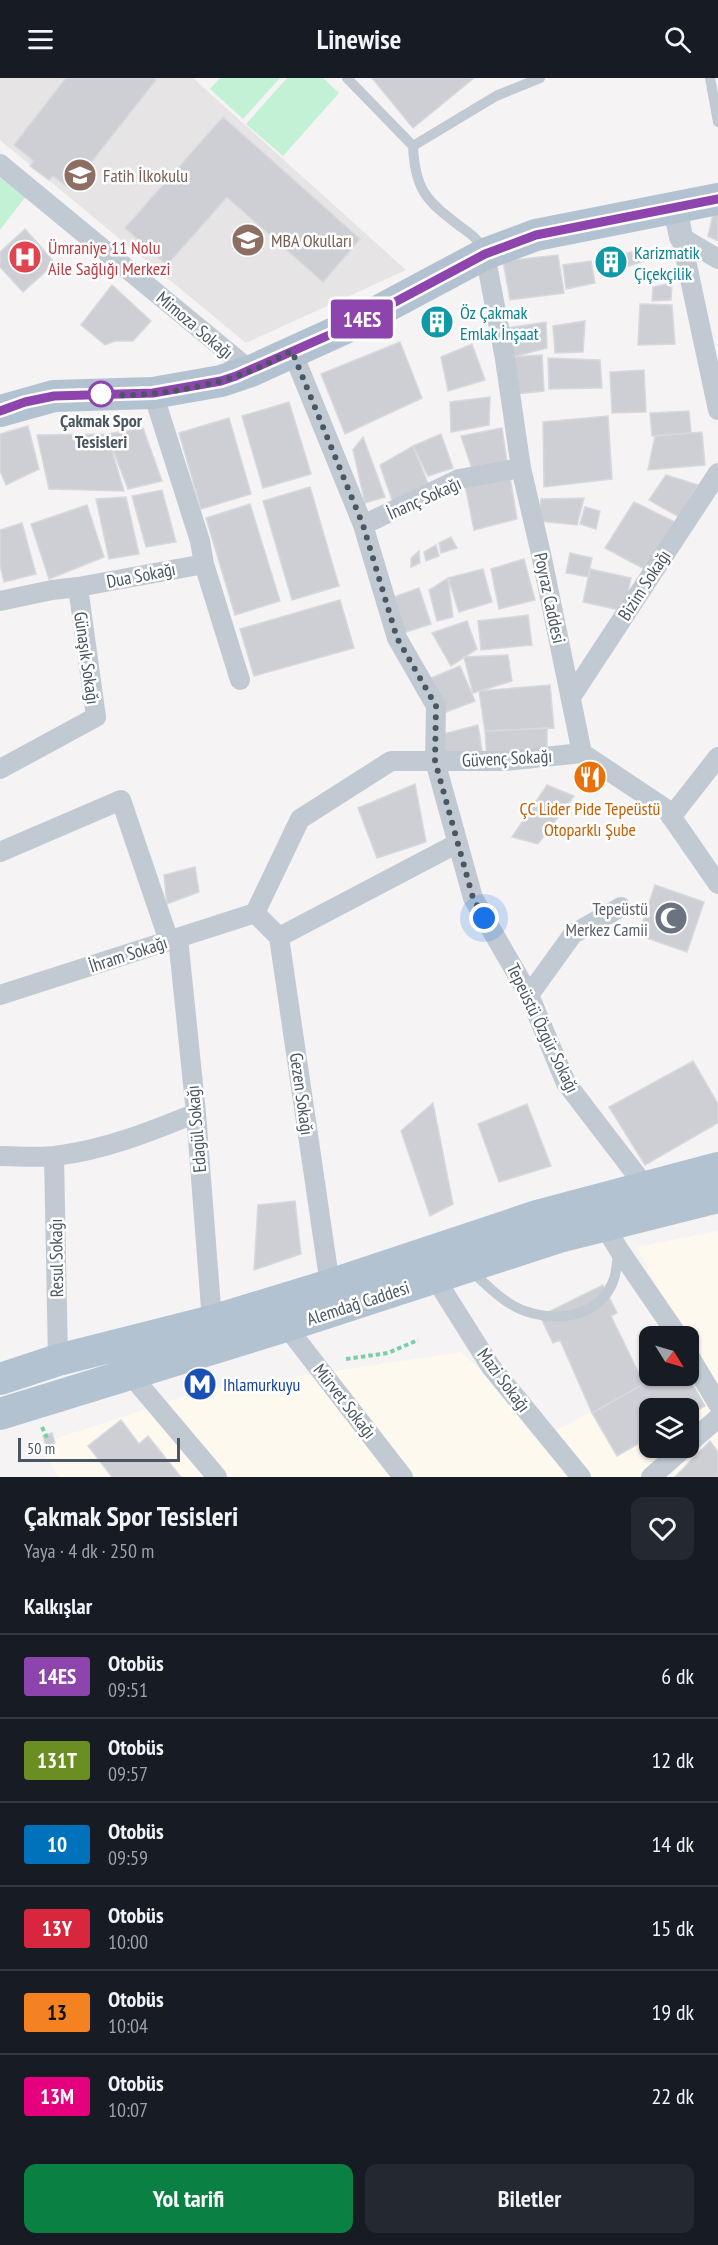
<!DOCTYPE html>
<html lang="tr">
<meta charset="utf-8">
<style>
body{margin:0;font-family:"PT Sans Narrow",sans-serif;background:#242831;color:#f1f3f6;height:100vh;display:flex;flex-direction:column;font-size:22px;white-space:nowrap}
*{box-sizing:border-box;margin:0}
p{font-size:20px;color:#9ea1a6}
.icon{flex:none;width:33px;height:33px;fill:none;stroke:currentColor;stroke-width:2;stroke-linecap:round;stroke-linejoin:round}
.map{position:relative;height:1399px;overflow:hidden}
.sheet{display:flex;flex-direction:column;background:#171b24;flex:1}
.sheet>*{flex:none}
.badge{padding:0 12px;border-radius:4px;font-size:21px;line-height:39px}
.needle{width:39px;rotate:127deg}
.controls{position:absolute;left:639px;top:1248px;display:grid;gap:12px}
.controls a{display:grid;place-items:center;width:60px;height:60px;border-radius:12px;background:#171b24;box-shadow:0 2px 4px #0004;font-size:30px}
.scale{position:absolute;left:18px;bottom:15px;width:162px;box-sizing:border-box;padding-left:6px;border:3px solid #4a5661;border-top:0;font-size:16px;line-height:21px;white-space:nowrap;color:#4a5661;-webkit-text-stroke:4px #fff;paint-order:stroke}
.you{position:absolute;width:30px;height:30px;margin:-15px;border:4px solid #fff;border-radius:50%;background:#1a73e8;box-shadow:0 0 0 9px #1a73e833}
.map>.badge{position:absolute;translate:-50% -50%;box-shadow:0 0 0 3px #fff}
h2{padding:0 24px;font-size:22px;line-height:54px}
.round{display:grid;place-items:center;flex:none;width:63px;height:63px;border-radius:12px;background:#242831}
.overview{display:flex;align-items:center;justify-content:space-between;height:102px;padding:0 24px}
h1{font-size:28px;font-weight:600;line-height:45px}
.primary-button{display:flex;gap:12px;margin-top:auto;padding:12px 24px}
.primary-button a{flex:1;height:69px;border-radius:12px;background:#0b8043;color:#fff;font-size:24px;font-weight:600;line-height:69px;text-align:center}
.primary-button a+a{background:#242831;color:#f1f3f6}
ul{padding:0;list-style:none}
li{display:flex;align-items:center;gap:18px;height:84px;padding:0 24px;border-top:2px solid #363941}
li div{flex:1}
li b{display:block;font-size:22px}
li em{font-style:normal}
li .badge{min-width:66px;font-weight:700;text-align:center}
header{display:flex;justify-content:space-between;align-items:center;height:78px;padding:0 24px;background:#171b24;font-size:27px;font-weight:600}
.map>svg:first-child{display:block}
</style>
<header><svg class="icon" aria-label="menu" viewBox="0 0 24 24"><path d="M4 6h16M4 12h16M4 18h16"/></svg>Linewise<svg class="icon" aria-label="search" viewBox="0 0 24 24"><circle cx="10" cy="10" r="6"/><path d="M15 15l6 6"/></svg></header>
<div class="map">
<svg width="718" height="1399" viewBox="0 0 718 1399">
<rect width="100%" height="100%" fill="#f5f3f3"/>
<path fill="#fdf9ef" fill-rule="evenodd" d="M718,1153V1399H58L39,1366L201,1313L461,1274L549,1356L659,1298H688V1258H681L637,1169ZM650,1330H688V1370H650Z"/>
<path fill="#e6e4e5" d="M0,0H193L406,192L246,265L0,62Z"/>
<path fill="#c3f1d5" d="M220,0H280L243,41L210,11Z
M287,0H323L339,15L283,78L246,46Z
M0,99L26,118L0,152Z"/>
<path fill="#cdcfd5" stroke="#d7d9de" stroke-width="1.5" d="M66,0H154L156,2L70,111L53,98L49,102L30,88L34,83L14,67Z
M372,0H474L413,50Z
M223,39L360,161L323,204L227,119L167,187L125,150Z
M718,127V163L708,158L715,128Z
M25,151L55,185L23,214L0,189V174Z
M641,172L644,183L623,190L621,176Z
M621,176L623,190L602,195L599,178Z
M558,177L564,215L510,222L503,183Z
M591,183L595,205L566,211L563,187Z
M672,205L671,222L652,223L653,209Z
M112,207L151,243L133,263H115L105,267L81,247Z
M640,226L672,227L675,266L638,267Z
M446,231L452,245L428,258L421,244Z
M585,243L583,274L555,275L553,248Z
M546,244L547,270L505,281L499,251Z
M400,264L422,320L345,356L321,296Z
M472,266L485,302L448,313L441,279Z
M542,277L544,313L516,316L510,279Z
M548,280L600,282L602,310L549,311Z
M644,292L646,334L612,335L610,294Z
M490,319L489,347L451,354L450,324Z
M289,324L311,396L263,410L242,338Z
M689,333L691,355L652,358L650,335Z
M608,338L612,401L544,409L543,344Z
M229,340L251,416L201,431L179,355Z
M28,348L39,391L6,407L0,393V356Z
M143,350L162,403L128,411L107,356Z
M502,350L507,384L472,391L461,358Z
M702,354L705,387L648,392L655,358Z
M107,356L124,413L49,411L37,357Z
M441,356L453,390L428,398L413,368Z
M363,359L385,419L365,425L353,372Z
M413,368L429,408L393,425L380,387Z
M666,397L698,407L679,439L649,422Z
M510,399L517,441L474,452L465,407Z
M310,409L339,508L292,522L263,423Z
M162,412L176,464L146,469L132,418Z
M126,419L139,476L109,481L96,421Z
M584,420L577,447L539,443L541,421Z
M634,424L675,444L646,492L605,470Z
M250,426L280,523L235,537L206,440Z
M87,427L104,479L49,501L31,446Z
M585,429L600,433L596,451L580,446Z
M22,445L36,496L4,504L0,487V452Z
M451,459L457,470L441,475L439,465Z
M436,467L439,478L426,483L424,474Z
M419,473L420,485L411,489V480Z
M570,475L592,480L588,499L566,495Z
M524,481L535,522L499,531L491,491Z
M483,491L492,524L459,534L448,500Z
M590,491L631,500L624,533L583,524Z
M448,500L453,539L437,543L429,512Z
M419,510L431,546L403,555L386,522Z
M340,522L354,570L254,598L240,551Z
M528,537L532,567L481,572L478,543Z
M467,543L477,571L451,588L432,555Z
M508,577L512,603L473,615L464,579Z
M460,588L475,623L446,634L429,601Z
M550,607L554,650L485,653L479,613Z
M478,647L483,678L441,679L436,658Z
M547,650V679L487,683L485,653Z
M415,706L426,764L377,780L358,730Z
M547,707L574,718L538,766L512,759Z
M195,789L199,814L167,826L164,797Z
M655,807L704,824L687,874L638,857Z
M693,983L718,1026V1045L645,1087L609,1029Z
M433,1025L453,1126L430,1138L401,1053Z
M527,1026L551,1088L499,1104L478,1046Z
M295,1123L301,1176L254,1192L258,1127Z
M603,1207L617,1235L611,1238L644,1306L592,1335L560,1262L553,1265L540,1238Z
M658,1298H688L705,1328L688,1337V1330H650V1359L617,1378L592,1335Z
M121,1342L139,1366L148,1358L181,1399H112L88,1368Z
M52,1355L55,1365L46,1368L43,1358Z
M710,1363L718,1374V1399H675Z"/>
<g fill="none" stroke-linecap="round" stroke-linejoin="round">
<path stroke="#7ad0a6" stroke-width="4" stroke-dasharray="4.5 3" stroke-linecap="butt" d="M346,1281L388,1275L418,1262
M42,1349L48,1362"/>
<path stroke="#c1cad2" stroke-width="10" d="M347,0L413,68C415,113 427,123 461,149C471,156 479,162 484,173
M710,0L718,44
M413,68L496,18L540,0
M470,1192C486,1206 504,1226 525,1233C560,1245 601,1238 614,1201C617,1192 617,1182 618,1173"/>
<path stroke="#c1cad2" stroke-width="20" d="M0,86L251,293
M681,159L718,332
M681,159L718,181
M485,176L505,281L521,390L541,476L582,675L666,731L718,806
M292,273L363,447L397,560L436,628L435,683L473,820L529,917L566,1005L645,1108
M153,315L200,463L204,486L240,602
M363,447L459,401L521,390
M78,509L204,486
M0,523L52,512L78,509L96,639L0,691
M571,619L718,395
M671,739L718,679
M0,774L121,722L169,863
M255,835L300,741L391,683H505L582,675
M255,835L279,859L330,1207
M279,859L458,765
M178,860L196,1035L212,1243
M0,917L255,835
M529,917L573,856L621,829
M0,1078C18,1078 37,1080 55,1078C104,1072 150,1054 196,1035
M54,1078L58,1282
M604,1147L619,1172L678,1258
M435,1200L491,1289L581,1399
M286,1248L403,1399
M688,1276L718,1326
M130,1296L217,1399
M688,1366L718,1340
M651,1399L684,1370"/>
<path stroke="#c1cad2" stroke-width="24" d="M675,130L681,159"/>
<path stroke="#b3c2d1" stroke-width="32" d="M0,333L54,318L153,315L221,303L251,293L352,247L485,176L536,157L718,121
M0,1301L58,1282L212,1243L330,1207L537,1138L718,1090
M0,1336L286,1248L559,1159L718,1119"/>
</g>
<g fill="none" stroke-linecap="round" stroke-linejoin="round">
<g stroke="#fff" stroke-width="14">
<path id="line" d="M0,333L25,324L54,318L153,315L221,303L236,298L352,247L485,176L536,157L718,121"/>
</g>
<use href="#line" stroke="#8e44ad" stroke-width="9"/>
<path stroke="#4a5661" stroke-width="6" stroke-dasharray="0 10.8" d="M101,316C142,321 212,309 250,293C264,288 278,280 292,273L363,447L397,560L436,628L435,683L473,820L484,840"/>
</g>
<defs>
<g id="school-disc" transform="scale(1.725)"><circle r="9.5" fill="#8d6e63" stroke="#fff"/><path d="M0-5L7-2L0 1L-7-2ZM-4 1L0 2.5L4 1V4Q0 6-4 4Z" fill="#fff"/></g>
<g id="hospital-disc" transform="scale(1.725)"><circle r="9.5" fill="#e0444e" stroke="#fff"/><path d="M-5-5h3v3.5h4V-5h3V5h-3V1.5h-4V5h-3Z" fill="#fff"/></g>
<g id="building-disc" transform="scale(1.725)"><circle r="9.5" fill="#0f9aa8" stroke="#fff"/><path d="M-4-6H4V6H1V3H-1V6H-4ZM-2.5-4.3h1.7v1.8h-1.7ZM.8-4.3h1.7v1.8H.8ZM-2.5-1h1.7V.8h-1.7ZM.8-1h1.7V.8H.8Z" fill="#fff"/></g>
<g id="restaurant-disc" transform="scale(1.725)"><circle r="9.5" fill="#e8710a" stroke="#fff"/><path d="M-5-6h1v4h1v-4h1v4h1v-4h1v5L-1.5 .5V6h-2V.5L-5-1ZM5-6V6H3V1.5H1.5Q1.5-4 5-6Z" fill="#fff"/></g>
<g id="mosque-disc" transform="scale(1.725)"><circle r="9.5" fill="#6b7280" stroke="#fff"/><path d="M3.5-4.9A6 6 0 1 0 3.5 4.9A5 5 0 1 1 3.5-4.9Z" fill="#fff"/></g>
<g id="metro-disc" transform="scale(1.725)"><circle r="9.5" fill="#1a4fb4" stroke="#fff"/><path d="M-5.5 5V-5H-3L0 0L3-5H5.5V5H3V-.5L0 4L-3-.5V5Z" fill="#fff"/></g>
</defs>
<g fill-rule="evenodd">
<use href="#school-disc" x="80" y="97"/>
<use href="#school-disc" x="248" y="162"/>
<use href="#hospital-disc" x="25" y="179"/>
<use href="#building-disc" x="611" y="184"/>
<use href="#building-disc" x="437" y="244"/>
<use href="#restaurant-disc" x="590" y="699"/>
<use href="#mosque-disc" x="671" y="840"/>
<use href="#metro-disc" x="200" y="1306"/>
</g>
<circle fill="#fff" stroke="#8e44ad" stroke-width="3" cx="101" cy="316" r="12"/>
<g text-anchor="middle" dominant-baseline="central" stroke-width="5" stroke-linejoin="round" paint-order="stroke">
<g font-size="18" fill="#785e54" stroke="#fff" text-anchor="start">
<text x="103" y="97">Fatih İlkokulu</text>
<text x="271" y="162">MBA Okulları</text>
</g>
<g font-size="18" fill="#be3a42" stroke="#fff" text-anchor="start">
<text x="48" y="169">Ümraniye 11 Nolu<tspan x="48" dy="21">Aile Sağlığı Merkezi</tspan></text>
</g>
<g font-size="18" fill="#0d838f" stroke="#fff" text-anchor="start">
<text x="634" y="174">Karizmatik<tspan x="634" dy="21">Çiçekçilik</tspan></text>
<text x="460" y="234">Öz Çakmak<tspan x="460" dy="21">Emlak İnşaat</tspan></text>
</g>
<g font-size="18" fill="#4a5661" stroke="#fff">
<text transform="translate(195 247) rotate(40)">Mimoza Sokağı</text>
<text transform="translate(424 420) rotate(-24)">İnanç Sokağı</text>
<text transform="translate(141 497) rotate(-11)">Dua Sokağı</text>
<text transform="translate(644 507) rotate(-57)">Bizim Sokağı</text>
<text transform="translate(550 520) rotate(78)">Poyraz Caddesi</text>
<text transform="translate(87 580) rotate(82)">Günaşık Sokağı</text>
<text transform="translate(507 680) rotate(-3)">Güvenç Sokağı</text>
<text transform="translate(128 876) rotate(-18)">İhram Sokağı</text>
<text transform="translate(543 950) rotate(64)">Tepeüstü Özgür Sokağı</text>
<text transform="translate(302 1016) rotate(82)">Gezen Sokağı</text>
<text transform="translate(196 1051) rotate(-95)">Edagül Sokağı</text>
<text transform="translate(56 1180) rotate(-91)">Resul Sokağı</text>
<text transform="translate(358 1225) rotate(-18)">Alemdağ Caddesi</text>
<text transform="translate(504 1302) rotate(53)">Mazi Sokağı</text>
<text transform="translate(345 1323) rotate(52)">Mürvet Sokağı</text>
</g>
<g font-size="18" font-weight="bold" fill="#4a5661" stroke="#fff">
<text x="101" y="342">Çakmak Spor<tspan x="101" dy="21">Tesisleri</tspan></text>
</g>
<g font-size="18" fill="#c56008" stroke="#fff">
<text x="590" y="730">ÇC Lider Pide Tepeüstü<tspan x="590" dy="21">Otoparklı Şube</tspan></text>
</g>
<g font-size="18" fill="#5b616d" stroke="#fff" text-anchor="end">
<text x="648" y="830">Tepeüstü<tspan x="648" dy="21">Merkez Camii</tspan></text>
</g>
<g font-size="18" fill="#164399" stroke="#fff" text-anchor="start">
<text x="223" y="1306">Ihlamurkuyu</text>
</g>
</g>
</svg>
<div class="controls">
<a><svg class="needle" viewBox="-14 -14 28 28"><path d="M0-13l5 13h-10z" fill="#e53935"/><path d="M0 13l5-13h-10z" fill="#9ea1a6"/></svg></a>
<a><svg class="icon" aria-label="layers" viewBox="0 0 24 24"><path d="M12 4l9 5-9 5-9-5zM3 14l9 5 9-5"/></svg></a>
</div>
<div class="scale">50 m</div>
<div class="you" style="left:484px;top:840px"></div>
<b class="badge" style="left:362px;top:241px;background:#8e44ad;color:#fff">14ES</b>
</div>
<section class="sheet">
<div class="overview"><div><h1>Çakmak Spor Tesisleri</h1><p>Yaya · 4 dk · 250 m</p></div><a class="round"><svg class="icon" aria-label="heart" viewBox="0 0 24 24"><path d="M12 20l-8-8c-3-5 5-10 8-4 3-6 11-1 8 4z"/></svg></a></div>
<h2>Kalkışlar</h2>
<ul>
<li><span class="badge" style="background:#8e44ad;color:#fff">14ES</span><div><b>Otobüs</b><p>09:51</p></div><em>6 dk</em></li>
<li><span class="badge" style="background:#6b8e23;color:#fff">131T</span><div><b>Otobüs</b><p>09:57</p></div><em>12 dk</em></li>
<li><span class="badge" style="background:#0072bc;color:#fff">10</span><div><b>Otobüs</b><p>09:59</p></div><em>14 dk</em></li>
<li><span class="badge" style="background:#d7263d;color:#fff">13Y</span><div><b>Otobüs</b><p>10:00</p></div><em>15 dk</em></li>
<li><span class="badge" style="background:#f58220;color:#111">13</span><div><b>Otobüs</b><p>10:04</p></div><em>19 dk</em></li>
<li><span class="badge" style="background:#e6007e;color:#fff">13M</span><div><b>Otobüs</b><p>10:07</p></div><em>22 dk</em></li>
</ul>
<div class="primary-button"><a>Yol tarifi</a><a>Biletler</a></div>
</section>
